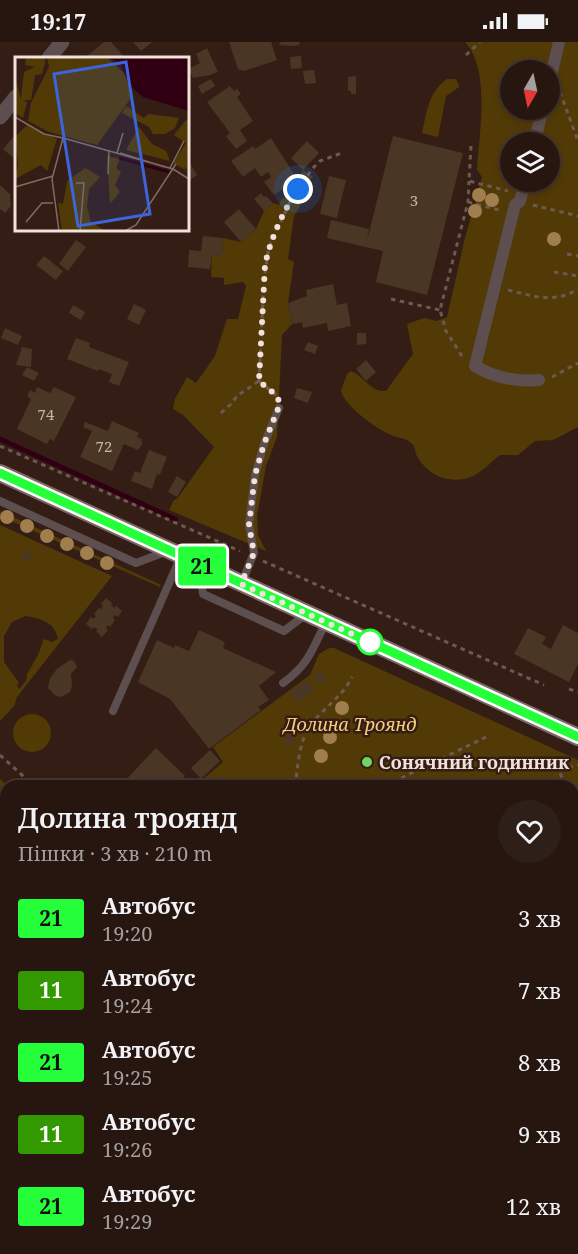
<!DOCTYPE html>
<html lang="uk">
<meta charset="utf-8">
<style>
body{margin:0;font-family:"Noto Serif",serif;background:#2f1f19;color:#f1f3f6;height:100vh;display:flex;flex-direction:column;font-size:22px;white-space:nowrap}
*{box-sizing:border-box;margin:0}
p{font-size:20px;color:#a49f9f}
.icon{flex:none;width:33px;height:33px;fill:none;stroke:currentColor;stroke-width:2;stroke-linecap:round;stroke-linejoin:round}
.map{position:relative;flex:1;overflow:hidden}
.details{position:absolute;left:0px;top:738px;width:579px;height:474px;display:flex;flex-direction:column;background:#271610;border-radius:18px 18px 0 0;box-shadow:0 3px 9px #0003,0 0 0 2px #433530}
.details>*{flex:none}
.badge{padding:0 12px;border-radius:4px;font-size:21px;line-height:39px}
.needle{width:39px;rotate:189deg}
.fabs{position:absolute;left:500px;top:18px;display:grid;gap:12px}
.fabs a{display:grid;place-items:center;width:60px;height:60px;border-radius:50%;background:#271610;box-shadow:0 3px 9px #0003,0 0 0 2px #433530;font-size:30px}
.you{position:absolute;width:30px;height:30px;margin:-15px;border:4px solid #fff;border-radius:50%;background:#1a73e8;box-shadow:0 0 0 9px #1a73e833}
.map>.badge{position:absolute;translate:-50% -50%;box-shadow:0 0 0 3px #fff}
.round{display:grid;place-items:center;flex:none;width:63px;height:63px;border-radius:32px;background:#2f1f19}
.headline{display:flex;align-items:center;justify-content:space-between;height:102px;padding:0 18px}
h1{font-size:28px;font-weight:600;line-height:45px}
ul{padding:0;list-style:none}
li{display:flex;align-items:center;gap:18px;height:72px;padding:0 18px}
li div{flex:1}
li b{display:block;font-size:22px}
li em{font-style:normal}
li .badge{min-width:66px;font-weight:700;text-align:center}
.status{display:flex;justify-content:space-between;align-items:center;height:42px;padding:0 30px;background:#271610;direction:ltr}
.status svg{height:16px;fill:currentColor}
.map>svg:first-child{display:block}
</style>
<div class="status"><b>19:17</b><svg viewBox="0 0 49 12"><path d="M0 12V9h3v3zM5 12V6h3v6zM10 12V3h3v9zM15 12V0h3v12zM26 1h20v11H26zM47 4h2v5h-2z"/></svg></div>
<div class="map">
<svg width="578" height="1212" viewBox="0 0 578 1212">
<rect width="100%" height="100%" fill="#341d15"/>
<path fill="#523a07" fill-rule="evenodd" d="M465,0H578V385L553,398L535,399L518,413H500C483,427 473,441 448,437C437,436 424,426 418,416C414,410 417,405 410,400C404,395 396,396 389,392C374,385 345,364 341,349L347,332L351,329C365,335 370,350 386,349L413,312L407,282L424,276L437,279L447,275L465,196L482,135L477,128C479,91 491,29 465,0ZM510,28H549V68H510ZM510,100H549V140H510Z
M447,37H455L458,40L459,45L446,54L438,95L422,91C427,70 428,50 447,37Z
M303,128L313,135L307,140L295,159L301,162L294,174L288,217L294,220L288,261L292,282L282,293L277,395L266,424L257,474L258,493L266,509L169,468L174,458L177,457L214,405L183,373L173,367L175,357L187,335L196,341L215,314L227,277H238L246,244L243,240L224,243V236L211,235L212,213L222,214L223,196L241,200L256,187L264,169L273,161L279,163L282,156L290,154Z
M0,469L161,543L160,545L0,474Z
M0,483L112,534L17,655L14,664L0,679ZM25,574C40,576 55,580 58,597L52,600L44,597L38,613L27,632L26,639L19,647L17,643L19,641L4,620V594L12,580Z
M329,606H334L578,718V1212H78L73,1206H573V744H189L197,736L201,739L223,720L213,705L310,633L319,612Z
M13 691a19 19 0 1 1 38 0a19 19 0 1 1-38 0Z
M0,737L8,744H6V823L0,817Z"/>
<path fill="#300012" d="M0,1027L4,1031L6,1055V1206H51L53,1212H0Z"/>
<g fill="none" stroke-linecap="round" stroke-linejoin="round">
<path stroke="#300012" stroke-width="5" d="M0,397L175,477"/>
</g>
<path fill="#4a3625" d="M104,0H111L125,16H88L86,15Z
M133,0H152L141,9Z
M229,0H271L277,18L244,29L238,27Z
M280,0H300L299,3L293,4L279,3Z
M207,6L218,30L210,33L193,36L188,27L200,21L196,12Z
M301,14L302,26L291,27L290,15Z
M314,28L316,41L305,42L303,29Z
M356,34V52H351V49H348V35Z
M211,37L215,44L202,52L198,44Z
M230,44L234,49L237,47L241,52L237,55L253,79L240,88L247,99L236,107L226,94L230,91L207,60Z
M16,92V118L3,107Z
M393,94L463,111L427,253L376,240L383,209L327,196L331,178L369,187L367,199Z
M271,96L297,137L293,140L296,144L290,148L287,144L274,153L264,140L271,135L268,130L261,135L255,126L243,135L231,119L253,104L255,107Z
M307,99L319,111L303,128L291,116Z
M188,118L197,133L188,140Z
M329,134L346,138L337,176L320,172Z
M0,143L10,152L11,164L5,171L0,167Z
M261,151L264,155L266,154L273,161L264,169L254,157Z
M239,167L256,187L241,200L224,180Z
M203,194L223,196L222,214L212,213L210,227L188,225L189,208L201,209Z
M76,198L86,205L68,229L59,222Z
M44,214L63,229L56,238L36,223Z
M333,242L337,263L347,261L351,284L328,289L327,281L303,286L302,280L292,282L288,261L307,254L306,248Z
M134,262L146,268L139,283L127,277Z
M73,263L85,270L81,278L69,271Z
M5,286L22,294L18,303L1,296Z
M357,291H366V302L357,303Z
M76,296L90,301L89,305L129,320L119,344L109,340L112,332L99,327L98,329L67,317Z
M308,300L318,304L315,312L304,308Z
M22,305L32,307L31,325L16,323Z
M366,318L376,330L366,339L356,327Z
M27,325L39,331L34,339L22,333Z
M37,345L50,351L54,345L76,355L54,399L50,397L47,402L17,387L31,357L27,354L30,348L35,351Z
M297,346L312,350L308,361L294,356Z
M112,379L139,391L137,395L142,397L141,400L143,401L138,408L124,402L112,429L80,415L92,389L83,385L85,380L108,389Z
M149,408L167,415L160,433L157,432L152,447L131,439L135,429L140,431Z
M177,434L186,440L177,455L168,450Z
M22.5 514a4.5 4.5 0 1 1 9 0a4.5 4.5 0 1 1-9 0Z
M106,556L112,561L111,563L114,566L116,564L122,569L118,575L115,573L113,576L115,578L110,585L108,583L106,586L108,588L102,595L96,589L98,588L94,585L92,587L86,582L91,575L93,577L96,574L94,572L99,566L101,567L103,564L101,562Z
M563,583L578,591V622L569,640L514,612L528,586L546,595L542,602L551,607Z
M199,588L225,600L223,606L276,630L259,644L269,658L258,665L261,668L209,707L170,657L138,640L157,598L174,606L175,603L189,609Z
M70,618L74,619L77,625L71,632L72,644L70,650L61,655L56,654L48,646L50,636L57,627Z
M320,628L327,636L320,642L313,635Z
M307,638L314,648L298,660L290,650Z
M288,690L296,693L292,705L284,702Z
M156,706L185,734L175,744H120Z
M210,708L220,719L201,737L191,726Z"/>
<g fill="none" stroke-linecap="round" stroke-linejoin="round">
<path stroke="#6e5952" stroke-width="3" stroke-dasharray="4.5 4.5" stroke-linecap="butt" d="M466,13L480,0
M560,50L578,99
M471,104L469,139L508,149
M468,160L499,168
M533,163L578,174
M567,212L578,214
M554,230L578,234
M508,248C533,254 554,262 578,247
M391,257L440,268
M462,314L446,289L440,268L468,160L469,139
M552,335L578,321
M259,339L264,237L269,205L291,158L312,127L320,119L342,111
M259,339L276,353
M221,371L231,362L237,354L259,339
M0,404L240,509
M263,519L544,643
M569,647L578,650
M0,713L34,744
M230,744L234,741L237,744
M295,744C298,724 299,697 312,681C325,665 343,654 352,635
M385,744L486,695
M565,744L559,728L578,723
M573,761L578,765
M573,939L578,937
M573,948L578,961
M573,1004L578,1000
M573,1178L578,1171
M228,1206L237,1212
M250,1206L259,1212
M522,1212L523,1206
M535,1212L543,1206"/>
<path stroke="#5d4f4f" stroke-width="8" d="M0,459L136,521L165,510
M199,524L203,552L284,589L305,573
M242,540L254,511L249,483L255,433L264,402L279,366
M283,641C309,622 312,608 326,580
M113,669L181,514"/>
<path stroke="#5d4f4f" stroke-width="12" d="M549,42L559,0
M534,100L543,68
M525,140L520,159L515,163L475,324C495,336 516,340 539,338"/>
<path stroke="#5d4f4f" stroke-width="15" d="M49,16L62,0
M0,75L16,55"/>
<path stroke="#7c6766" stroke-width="18" d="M0,431L578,695"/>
</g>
<g fill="#a17e4e">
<circle cx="479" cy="153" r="7"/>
<circle cx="492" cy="158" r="7"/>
<circle cx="475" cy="169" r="7"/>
<circle cx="554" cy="197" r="7"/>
<circle cx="7" cy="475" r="7"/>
<circle cx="27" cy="484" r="7"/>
<circle cx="47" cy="494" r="7"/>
<circle cx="67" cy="502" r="7"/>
<circle cx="87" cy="511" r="7"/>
<circle cx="107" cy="521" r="7"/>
<circle cx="342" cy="666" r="7"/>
<circle cx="330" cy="695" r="7"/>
<circle cx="321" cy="714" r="7"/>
</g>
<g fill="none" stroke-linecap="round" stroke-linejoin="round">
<g stroke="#fff" stroke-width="14">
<path id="line" d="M0,431L578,695"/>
</g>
<use href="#line" stroke="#24ff3a" stroke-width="9"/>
<path stroke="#f2e1db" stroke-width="6" stroke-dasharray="0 10.8" d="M298,147C283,170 271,195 265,223L259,339L277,354L280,362L264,402L255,433L249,483L254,511L241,542L370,600"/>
</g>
<circle fill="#fff" stroke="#24ff3a" stroke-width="3" cx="370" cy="600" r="12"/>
<circle fill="#72d25d" stroke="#341d15" stroke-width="2" cx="367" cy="720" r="6"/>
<g text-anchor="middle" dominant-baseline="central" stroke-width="5" stroke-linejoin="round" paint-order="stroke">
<g font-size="15" fill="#c8b6ae">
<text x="414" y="158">3</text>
<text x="46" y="372">74</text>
<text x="104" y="404">72</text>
</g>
<g font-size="18" font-style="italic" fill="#facd7c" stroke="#341d15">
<text x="350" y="682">Долина Троянд</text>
</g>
<g font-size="18" font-weight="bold" fill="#f2e1db" stroke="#341d15" text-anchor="start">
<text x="379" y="720">Сонячний годинник</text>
</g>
</g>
<g transform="translate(15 15)">
<rect width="174" height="174" fill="#341d15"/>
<path d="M11,0H30V6L27,17L20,18L16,43H8L12,45L8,61L0,56V21L6,42L9,15L20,10L10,8ZM32,0L94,2L111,18L116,41L82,88L34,75L13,64L16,46L34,10ZM111,49L129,61L133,57L164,61L160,71L150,77H138L134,70L107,56ZM171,63L174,64V113L168,110L174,115L158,106L171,86L159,78ZM12,68L42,82L32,114L26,108L0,122L3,107L0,80ZM124,70L137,87L151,94L155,104L111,93ZM92,99L105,102L101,111L106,115L100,128L105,135L95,147ZM70,111L85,120L74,132L72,150L76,165L90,174H47L43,146L48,147L52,124Z" fill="#523a07"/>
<path d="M93,0H174V54L128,40L114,28L105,6Z" fill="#300012"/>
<path fill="none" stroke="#300012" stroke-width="3" d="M104,101L154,115"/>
<path fill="none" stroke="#806b64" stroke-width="1.5" d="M0,60L29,77L48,81M102,96L108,76M105,96L150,110M155,111L169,84M93,117L94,94M61,126H69L65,174M0,130L38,119M11,165L27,146H38M44,174L37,122L48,81L158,112L174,122M110,174L121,168L161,107"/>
<path fill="#3d64d8" fill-opacity="0.15" stroke="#3d64d8" stroke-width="3" d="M111,5L135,157L63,169L39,17Z"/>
<rect width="174" height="174" fill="none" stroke="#f2e1db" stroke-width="3"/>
</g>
</svg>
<div class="fabs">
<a><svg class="needle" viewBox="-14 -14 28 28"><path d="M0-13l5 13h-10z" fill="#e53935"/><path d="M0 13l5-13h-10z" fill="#a49f9f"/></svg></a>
<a><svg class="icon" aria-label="layers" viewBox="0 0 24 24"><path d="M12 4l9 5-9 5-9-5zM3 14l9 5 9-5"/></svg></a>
</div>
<div class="you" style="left:298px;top:147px"></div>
<b class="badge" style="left:202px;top:524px;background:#24ff3a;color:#111">21</b>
<section class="details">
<div class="headline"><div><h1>Долина троянд</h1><p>Пішки · 3 хв · 210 m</p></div><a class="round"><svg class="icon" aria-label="heart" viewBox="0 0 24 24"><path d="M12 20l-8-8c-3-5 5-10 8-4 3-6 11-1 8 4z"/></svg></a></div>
<ul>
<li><span class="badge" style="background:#24ff3a;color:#111">21</span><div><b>Автобус</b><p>19:20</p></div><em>3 хв</em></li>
<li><span class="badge" style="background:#390;color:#fff">11</span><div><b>Автобус</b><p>19:24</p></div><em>7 хв</em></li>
<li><span class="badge" style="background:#24ff3a;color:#111">21</span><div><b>Автобус</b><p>19:25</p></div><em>8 хв</em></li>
<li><span class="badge" style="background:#390;color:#fff">11</span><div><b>Автобус</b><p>19:26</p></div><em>9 хв</em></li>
<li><span class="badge" style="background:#24ff3a;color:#111">21</span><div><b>Автобус</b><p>19:29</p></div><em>12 хв</em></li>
</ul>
</section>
</div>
